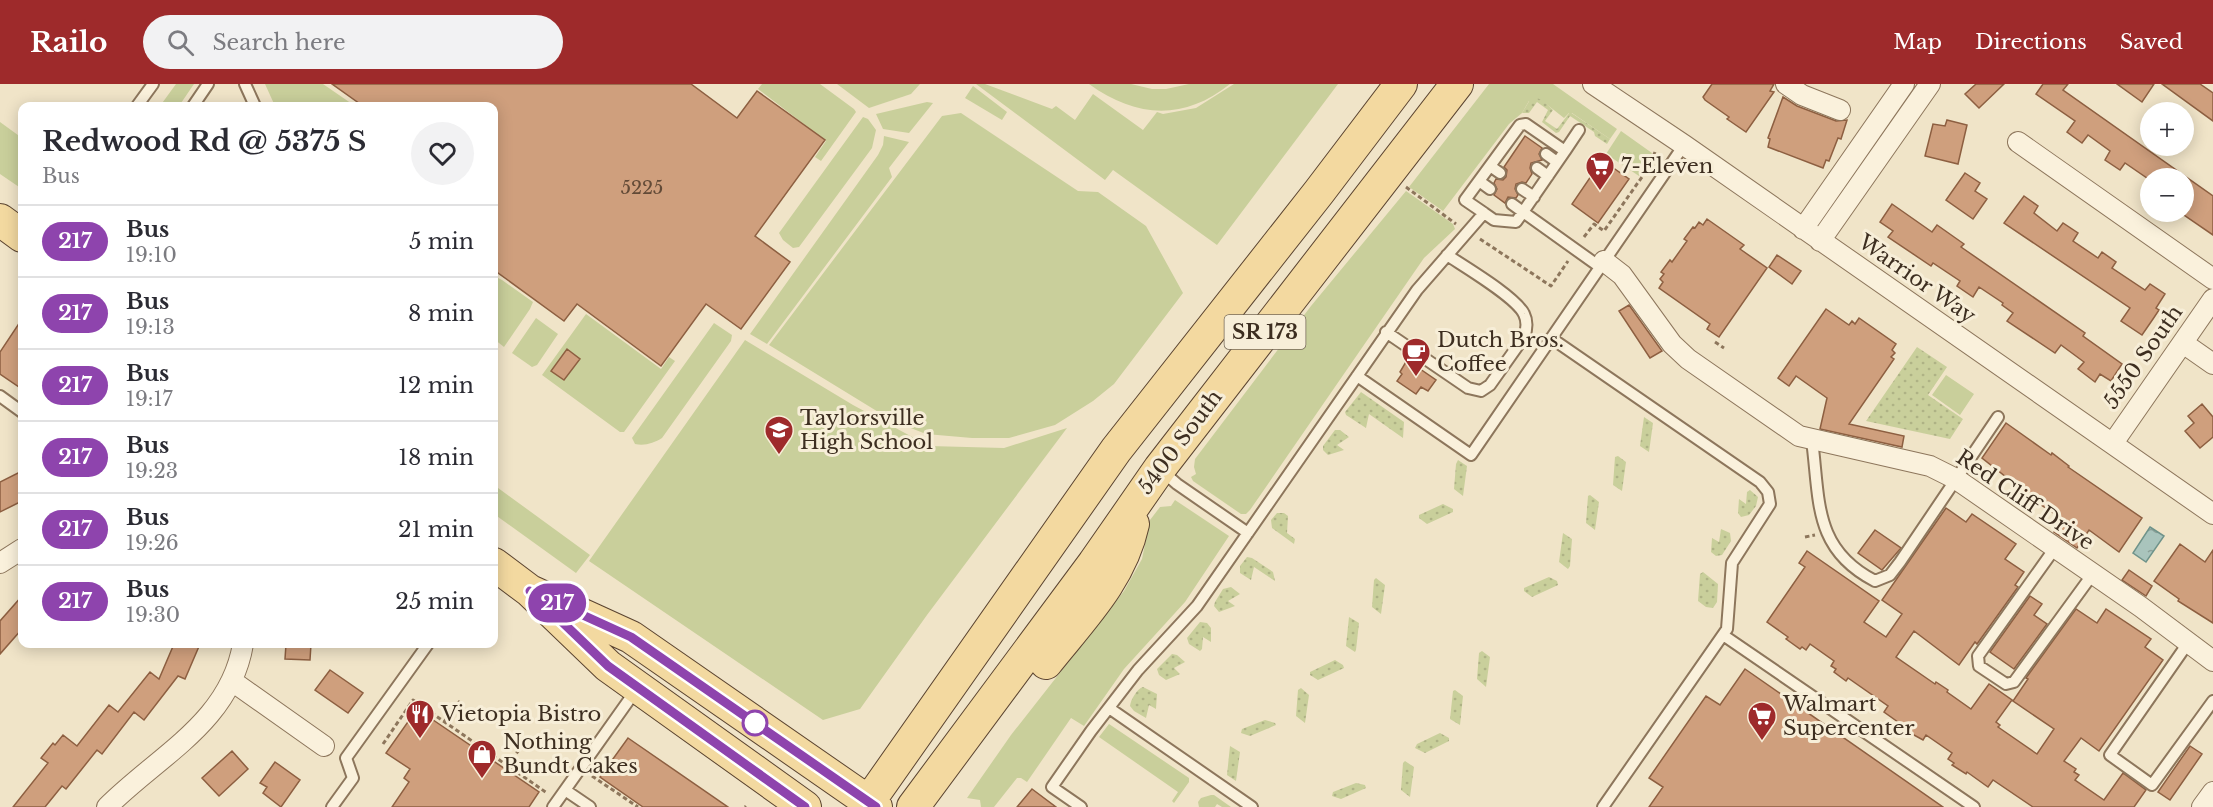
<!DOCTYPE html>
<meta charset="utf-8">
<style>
body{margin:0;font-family:"Libre Baskerville",serif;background:#f2f2f3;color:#2b2b33;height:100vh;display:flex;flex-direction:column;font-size:22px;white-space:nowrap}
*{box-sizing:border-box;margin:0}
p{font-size:20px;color:#7c7c81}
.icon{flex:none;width:33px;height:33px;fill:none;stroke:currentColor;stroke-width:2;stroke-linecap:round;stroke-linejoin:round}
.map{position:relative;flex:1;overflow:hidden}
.panel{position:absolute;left:18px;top:18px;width:480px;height:546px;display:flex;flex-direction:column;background:#fff;border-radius:12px;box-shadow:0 3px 15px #0003}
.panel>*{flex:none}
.badge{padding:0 12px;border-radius:20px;font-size:21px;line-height:39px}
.buttons{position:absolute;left:2140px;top:18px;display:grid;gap:12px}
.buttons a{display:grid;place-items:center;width:54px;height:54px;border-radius:50%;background:#fff;box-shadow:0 3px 15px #0003;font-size:30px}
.map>.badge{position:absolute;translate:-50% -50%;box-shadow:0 0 0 3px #fff}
.round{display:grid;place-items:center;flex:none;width:63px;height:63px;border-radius:32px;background:#f2f2f3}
.head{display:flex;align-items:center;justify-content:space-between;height:102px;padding:0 24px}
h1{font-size:28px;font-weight:700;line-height:45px}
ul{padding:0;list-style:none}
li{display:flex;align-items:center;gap:18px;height:72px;padding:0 24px;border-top:2px solid #e1e1e2}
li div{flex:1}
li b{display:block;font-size:22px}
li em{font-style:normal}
li .badge{min-width:66px;font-weight:700;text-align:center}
header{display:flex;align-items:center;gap:36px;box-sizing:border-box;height:84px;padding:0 30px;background:#9e2a2b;color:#fff}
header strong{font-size:28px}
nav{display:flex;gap:33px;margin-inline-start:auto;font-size:21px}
.search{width:420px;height:54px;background:#f2f2f3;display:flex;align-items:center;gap:15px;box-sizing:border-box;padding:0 21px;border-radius:33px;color:#7c7c81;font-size:22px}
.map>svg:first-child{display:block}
</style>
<header>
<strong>Railo</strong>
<div class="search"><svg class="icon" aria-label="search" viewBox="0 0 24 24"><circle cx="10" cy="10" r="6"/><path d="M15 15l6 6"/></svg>Search here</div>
<nav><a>Map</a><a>Directions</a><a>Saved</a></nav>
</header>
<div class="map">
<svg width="2213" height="723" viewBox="0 0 2213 723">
<defs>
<pattern id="park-dots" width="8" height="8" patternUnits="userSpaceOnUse" patternTransform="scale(1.5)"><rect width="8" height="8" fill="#c9cf9b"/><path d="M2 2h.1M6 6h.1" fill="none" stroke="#aeb285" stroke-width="1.8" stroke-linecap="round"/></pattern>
<pattern id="water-ripples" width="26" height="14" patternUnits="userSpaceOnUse" patternTransform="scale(1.5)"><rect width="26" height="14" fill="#a9c4bc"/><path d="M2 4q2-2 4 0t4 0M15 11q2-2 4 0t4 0" fill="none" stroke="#8ba098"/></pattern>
</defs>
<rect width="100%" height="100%" fill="#f0e4c8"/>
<path fill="#c9cf9b" d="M176,0H194L179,22H160Z
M265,0H323L355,22H275Z
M762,0H820L854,25L856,28L821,77L815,73L826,57L758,5Z
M837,0H920L911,10L869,24Z
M976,0H985L1052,25L1056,22L1075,36L1093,10L1143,46L1157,28L1163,30L1196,24L1234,0H1338L1217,161L1113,86L1105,96Z
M1089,0H1131L1152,5H1166L1189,0H1230C1184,37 1136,34 1089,0Z
M1489,0H1553L1617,45L1610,55L1572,29H1569L1564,34L1545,19L1529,17L1522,29L1509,40L1443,127L1409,103Z
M973,2L1007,28L1002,36L965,14Z
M927,18L933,19L909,49L883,45L876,30Z
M961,29L1078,107L1098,108L1146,142L1183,209L1114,300L1093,317L1055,341L1009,354H972L926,350L893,337L769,261L942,32Z
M863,33L868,35L876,46L872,64L799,163L793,164L783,156L779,149Z
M0,38L22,54V105L0,90Z
M1621,47L1652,69L1647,80L1639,92L1606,70Z
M884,52L909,58L889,84L892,93L767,260L750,250L878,71L883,61Z
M1406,107L1453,140L1455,145L1424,174L1250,426L1246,430H1241L1193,397L1191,393L1196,390L1194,383L1195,375L1311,222Z
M494,192L502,196L533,218L530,225L504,263L494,255Z
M586,230L661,285L669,273L675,277L624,348H620L542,291Z
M536,234L558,250L537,281L532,283L512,269Z
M714,239L732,251L731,257L662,354C654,359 645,362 635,360L632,354Z
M745,256L853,321L929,362L1004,364L1067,344L927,531L860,625L823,636L589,477Z
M1946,291L1974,310L1960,331L1932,311Z
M494,401L590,471L576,489L494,430Z
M1175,416L1229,452L1185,518L1124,585L1084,642L1071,634L1027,698L1021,694H1017L994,723H981L980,716L967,714L1011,651L1124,507L1142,475L1150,436L1160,423L1171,422Z
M1109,640L1189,694V698L1174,719L1172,717L1178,708L1099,653Z
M1211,711H1214L1231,723H1222L1217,720L1215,723H1199L1198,718L1201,714Z"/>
<path fill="url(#park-dots)" d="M1531,14C1540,12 1547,20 1553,26L1545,37L1557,45L1570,28L1610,55L1607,60L1595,52L1594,48L1570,32L1559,48L1556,49L1542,38L1548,26L1537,18L1529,29H1522Z
M1917,263L1947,283L1928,311L1963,335L1950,355L1866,337Z
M1361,308L1404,338L1403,354L1369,330L1366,344L1346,331L1345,328Z
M1644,333L1653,339L1649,368L1640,362Z
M1335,346H1340L1349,353L1337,361L1344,366L1328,371L1323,366V362Z
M1618,372L1626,378L1622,407L1613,401L1615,373Z
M1458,376L1467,382L1463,412L1454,405L1456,380Z
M1750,406L1758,413L1756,422L1749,431L1741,433L1738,429L1739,415L1746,420L1747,408Z
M1590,411L1599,418L1595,446L1586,439L1588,412Z
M1443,420L1453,425V428L1427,440L1419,434V431Z
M1277,429H1284L1288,432L1287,449L1295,455L1294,460L1272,444L1271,436Z
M1721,445L1730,449L1731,457L1722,471L1716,472L1711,468L1712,454L1719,458Z
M1563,449L1572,455L1570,482L1568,485L1559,478Z
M1247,473L1252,474L1273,488L1275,497L1254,483L1251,496L1240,489V482Z
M1703,488L1718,500L1717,518L1713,524L1706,523L1698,517L1700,490Z
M1549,493L1557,497L1558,501L1532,513L1524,507V504Z
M1376,494L1385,501L1381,530L1372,523L1374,496Z
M1231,503L1240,510L1228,517L1235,522L1219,528L1214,522L1215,518L1223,505Z
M1349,533L1359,539L1356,566L1355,568L1346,562Z
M1200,538L1207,539L1211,544V558L1203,553L1202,565L1200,567L1189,560L1187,554Z
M1482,567L1490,573L1486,603L1477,595L1479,569Z
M1172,570L1177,571L1185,578L1174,584L1180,590L1166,596L1159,591L1157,585Z
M1335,576L1343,581L1344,584L1318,596L1310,591V588Z
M1143,603L1157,610L1156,625L1149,621L1146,634L1134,627L1130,622C1131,615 1137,605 1143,603Z
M1301,604L1309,611L1305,639L1296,632L1298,606Z
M1455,606L1463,612L1460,641L1450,635L1453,607Z
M1265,636L1275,639L1276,641L1250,652L1241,649L1242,645Z
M1440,649L1449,654V657L1425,669L1415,664L1417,660Z
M1230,662L1240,668L1236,697L1227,691Z
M1405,677L1414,683L1410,713L1401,706L1403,679Z
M1356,699L1365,701L1366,704L1341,715L1332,712L1333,708Z"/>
<path fill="url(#water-ripples)" stroke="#6f938a" stroke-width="1.5" d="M2150,443L2164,452L2146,478L2133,469Z"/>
<path fill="#cf9f7d" stroke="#8d5f41" stroke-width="1.5" d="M332,0H691L737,34L757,7L825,56L755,152L790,178L741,245L706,220L661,282L577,220L564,237L494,186V22H363Z
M1712,0H1774L1770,7L1774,8L1746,48L1727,35L1729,33L1705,16L1703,13Z
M1976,0H2004L1979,24L1965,10Z
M2043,0H2068L2063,6L2213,112V151L2184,131V94H2147L2125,79L2120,86L2105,76L2110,67L2088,51L2082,59L2067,48L2075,37L2036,10Z
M2117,0H2154L2142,18Z
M2162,0H2200L2213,9V37Z
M1783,13L1797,22L1836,37L1847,36L1841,55L1838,54L1829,77L1826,76L1823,84L1768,63L1770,55L1768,54Z
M1947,36L1967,41L1958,80L1925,72L1933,40L1945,42Z
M1525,52L1542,64L1539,70L1542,76L1531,79L1530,84L1532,90L1526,99L1522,98L1516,100L1515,105L1518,111L1516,114L1508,113L1505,119L1494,111L1497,105L1494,99L1496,95L1503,96L1506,93L1507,86L1504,83Z
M1602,76L1629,95L1598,139L1572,120Z
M1965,89L1980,99L1975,107L1987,115L1973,135L1946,116Z
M2024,112L2038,122L2034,129L2057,147L2063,139L2078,149L2073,157L2098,174L2102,168L2116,178L2112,184L2145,206L2150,200L2165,210L2156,224L2159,226L2153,235L2142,251L2121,237L2130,224L2004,139Z
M1892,120L1932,148L1937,141L1964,160L1961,163L2085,249L2083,252L2122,280L2111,297L2100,290L2095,298L2078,285L2084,278L2061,261L2055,269L2007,237L2013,229L2002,221L2003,219L1979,203L1973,213L1957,202L1960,197L1933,179L1931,182L1888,153L1893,147L1880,138Z
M1707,135L1744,161L1740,165L1767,184L1719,253L1707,245L1710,240L1659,204L1663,198L1660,195L1664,190L1661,188L1670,176L1672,178L1687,157L1684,155L1693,143L1695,144L1699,138L1703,141Z
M1777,171L1801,187L1792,200L1769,183Z
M1629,221L1662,267L1650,274L1619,227Z
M1826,225L1849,241L1852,237L1855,240L1859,234L1896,260L1892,266L1895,269L1891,273L1894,275L1849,340L1904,352L1902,363L1820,345L1827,314L1796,292L1789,302L1778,294Z
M22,235V305L0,290V268Z
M567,265L580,275L564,296L551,287Z
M1407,276L1436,296L1428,307L1421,303L1416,310L1397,297L1402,290L1400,288Z
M2202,320L2213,333V353L2200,364L2185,347L2194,339L2188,332Z
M2006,339L2051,371L2052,369L2069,382L2068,383L2142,434L2119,468L2089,446L2077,464L2054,448L2063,435L2024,410L2025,408L1982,374Z
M22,387V417L0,428V398Z
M1946,424L1966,438L1972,430L2016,460L2005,475L2024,488L2015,501L2018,503L1977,560L1975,558L1959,581L1914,547L1896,573L1935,600L1936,598L1948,606L1947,608L1971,625L1989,600L2012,616L1996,638L2000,641L1998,643L2037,670L2054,645L2013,617L2028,595L2026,594L2076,525L2097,539L2106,525L2151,555L2145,563L2163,576L2099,667L2081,654L2064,677L2076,685L2074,688L2079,691L2075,696L2104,716L2123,689L2146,706L2134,723H2033L1993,696L1988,703L1967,688L1966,690L1952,681L1954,679L1948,675L1952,669L1926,651L1923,656L1903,645L1905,643L1884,628L1888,622L1848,594L1846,597L1834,588L1836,585L1831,582L1834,577L1810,560L1806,566L1802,563L1800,565L1786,555L1788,553L1767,538L1805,483L1799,479L1807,467L1879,517L1864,538L1886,553L1902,530L1882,516Z
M1875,446L1901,464L1882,486L1858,469Z
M2180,460L2205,478L2213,466V539L2178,517L2179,515L2154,497Z
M2129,486L2152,502L2146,512L2122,496Z
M22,512V545L0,570V537Z
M2030,512L2042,520L2034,531L2047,540L2014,585L1990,568Z
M174,560H200L185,595L178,592L144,636L134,628L102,670L97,666L66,705L62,702L45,723H13L48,679L41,674L53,659L55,661L63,651L77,662L109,621L118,628L150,588L159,595Z
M286,560H311L310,576L285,575Z
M1745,585L1943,723H1649L1663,703L1649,694L1706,612L1720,621Z
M330,586L363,609L348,629L315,606Z
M417,625L539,708L529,723H392L409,698L404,694L410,685L386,669Z
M628,654L728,723H643L600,693Z
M2190,662L2202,670L2170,716L2158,708Z
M232,667L248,685L219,712L202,694Z
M275,678L300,696L281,723L263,709L267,703L260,699Z
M1032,705L1056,723H1017Z"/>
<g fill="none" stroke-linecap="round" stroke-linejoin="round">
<g stroke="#8d765c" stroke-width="14">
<path id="service" d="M245,0L255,22
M137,22L153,0
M193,22L208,0
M1565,67L1579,46
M1546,70L1557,78
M1490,82L1500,89
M1537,84L1548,92
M1479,97L1490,105
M1522,105L1534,113
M1484,129L1465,116L1520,41L1526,40L1565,67L1523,128L1512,120
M1386,248L1468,304L1481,307L1490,301L1524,253C1527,245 1528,238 1524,230C1516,213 1465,183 1447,171
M1551,254L1760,398L1768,408L1770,420L1732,479L1727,545L1603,723
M1357,292L1471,371L1684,61
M0,312L22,328
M1812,356C1820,417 1813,465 1875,497L1890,491L1900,478L1998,333
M1161,386L1177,400L1248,449
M2055,464L1978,572L1979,582L2006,600L2014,598L2092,491
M1723,551L1974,723
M2188,559L2110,671L2152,701L2213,617
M1109,624L1252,723
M565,706L590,723
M332,723L353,694L346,674L428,560
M553,723L636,606
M1081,723L1052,703L1091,647L1138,586L1197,522L1417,206L1484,129L1494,136L1516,138L1523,128L1600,183"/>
</g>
<g stroke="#8d765c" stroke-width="22">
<path id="minor" d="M1593,0L1684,61L2213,430
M1786,0L1802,11L1840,26
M2018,58L2213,195
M1803,145L1904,0
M1820,157L1930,0
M1604,177L1622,191L1672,260L1688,275L1799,352L1930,382L1956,395L2141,523L2213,577
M2183,259L2213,280
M2113,359L2213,215
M0,479L22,465
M232,597L324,662
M107,723C159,671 230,638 243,560
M2202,723L2213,708"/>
</g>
<g stroke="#5b4430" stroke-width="34">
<path id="primary" d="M0,136L22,152
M494,480L530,507L608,582L805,723
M530,507L631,553L876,723
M1046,579C1080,536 1121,496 1133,440
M865,723L1116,366L1319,108L1401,0
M913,723L1094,479L1160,384L1457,0"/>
</g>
<path stroke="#8d765c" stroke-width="3" stroke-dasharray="4.5 3" stroke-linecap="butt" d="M1406,103L1456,140
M1584,153L1594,140L1604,147L1649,83L1655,68
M1480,155L1551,202L1568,177
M1715,258L1724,264
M1805,453L1815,451
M444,638L460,617
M383,660L413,616L547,709
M507,681L523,661
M592,692L638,723
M745,723L746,722"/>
<use href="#service" stroke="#faf1dc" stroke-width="10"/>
<use href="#minor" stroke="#faf1dc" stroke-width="20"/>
<use href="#primary" stroke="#f3d9a0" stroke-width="32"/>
</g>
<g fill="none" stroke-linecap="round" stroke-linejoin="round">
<g stroke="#fff" stroke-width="14">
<path id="line" d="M805,723L608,582L530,507L631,553L876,723"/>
</g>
<use href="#line" stroke="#8e44ad" stroke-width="9"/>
</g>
<defs>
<g id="supermarket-pin" transform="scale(1.5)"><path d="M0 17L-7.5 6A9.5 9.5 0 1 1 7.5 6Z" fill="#9e2a2b" stroke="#f7eed8"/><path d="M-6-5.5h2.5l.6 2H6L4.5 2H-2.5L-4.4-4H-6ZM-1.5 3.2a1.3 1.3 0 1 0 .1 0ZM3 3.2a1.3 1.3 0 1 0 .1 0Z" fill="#fff"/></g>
<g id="cafe-pin" transform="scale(1.5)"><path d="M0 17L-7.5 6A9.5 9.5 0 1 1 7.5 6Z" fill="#9e2a2b" stroke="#f7eed8"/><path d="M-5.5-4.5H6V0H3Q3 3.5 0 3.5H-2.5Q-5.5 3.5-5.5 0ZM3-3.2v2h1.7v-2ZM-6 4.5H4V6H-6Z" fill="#fff"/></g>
<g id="school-pin" transform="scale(1.5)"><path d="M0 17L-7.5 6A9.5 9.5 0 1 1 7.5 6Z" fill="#9e2a2b" stroke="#f7eed8"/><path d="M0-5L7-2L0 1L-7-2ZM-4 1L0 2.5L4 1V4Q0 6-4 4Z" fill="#fff"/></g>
<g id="restaurant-pin" transform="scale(1.5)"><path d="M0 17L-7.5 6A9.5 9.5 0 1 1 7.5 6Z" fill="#9e2a2b" stroke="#f7eed8"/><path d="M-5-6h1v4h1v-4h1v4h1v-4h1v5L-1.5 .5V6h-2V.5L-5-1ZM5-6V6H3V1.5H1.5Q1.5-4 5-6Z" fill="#fff"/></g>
<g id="shop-pin" transform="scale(1.5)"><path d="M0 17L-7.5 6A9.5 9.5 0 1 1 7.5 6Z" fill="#9e2a2b" stroke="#f7eed8"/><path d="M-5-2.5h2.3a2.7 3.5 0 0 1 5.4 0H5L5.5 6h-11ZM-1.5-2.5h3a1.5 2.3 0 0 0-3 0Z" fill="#fff"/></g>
</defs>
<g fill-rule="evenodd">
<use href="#supermarket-pin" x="1600" y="82"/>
<use href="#cafe-pin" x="1416" y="268"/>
<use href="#school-pin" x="779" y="346"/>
<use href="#restaurant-pin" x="420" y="630"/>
<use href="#supermarket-pin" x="1762" y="632"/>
<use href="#shop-pin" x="482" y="670"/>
</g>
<circle fill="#fff" stroke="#8e44ad" stroke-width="3" cx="755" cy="639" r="12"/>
<g text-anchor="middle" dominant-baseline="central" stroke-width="6" stroke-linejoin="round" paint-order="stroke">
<g font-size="18" fill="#624a37">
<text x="642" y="104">5225</text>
</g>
<rect fill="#f7eed8" stroke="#756857" stroke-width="1.5" x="1224.5" y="231" width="81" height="34" rx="4.5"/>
<g font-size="20" font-weight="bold" fill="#3d2e20">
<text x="1265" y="248">SR 173</text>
</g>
<g font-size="21" fill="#3d2e20" stroke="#f7eed8" text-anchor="start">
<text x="1621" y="82">7-Eleven</text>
<text x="1437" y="256">Dutch Bros.<tspan x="1437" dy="24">Coffee</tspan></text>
<text x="800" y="334">Taylorsville<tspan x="800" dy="24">High School</tspan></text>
<text x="1783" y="620">Walmart<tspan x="1783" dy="24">Supercenter</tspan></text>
<text x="441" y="630">Vietopia Bistro</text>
<text x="503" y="658">Nothing<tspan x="503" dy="24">Bundt Cakes</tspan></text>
</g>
<g font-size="21" fill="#3d2e20" stroke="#f7eed8">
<text transform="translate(1917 195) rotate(35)">Warrior Way</text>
<text transform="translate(2143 273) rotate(-55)">5550 South</text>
<text transform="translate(1180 358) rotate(-53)">5400 South</text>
<text transform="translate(2025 416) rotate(34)">Red Cliff Drive</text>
</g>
</g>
</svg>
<div class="buttons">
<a>+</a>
<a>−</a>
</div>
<b class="badge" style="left:557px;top:519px;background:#8e44ad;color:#fff">217</b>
<section class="panel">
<div class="head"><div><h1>Redwood Rd @ 5375 S</h1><p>Bus</p></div><a class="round"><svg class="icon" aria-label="heart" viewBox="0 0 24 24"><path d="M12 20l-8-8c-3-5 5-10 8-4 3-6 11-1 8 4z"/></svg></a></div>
<ul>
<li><span class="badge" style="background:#8e44ad;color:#fff">217</span><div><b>Bus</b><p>19:10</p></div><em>5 min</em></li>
<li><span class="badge" style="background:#8e44ad;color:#fff">217</span><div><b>Bus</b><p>19:13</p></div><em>8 min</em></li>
<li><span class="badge" style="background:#8e44ad;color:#fff">217</span><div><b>Bus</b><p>19:17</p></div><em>12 min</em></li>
<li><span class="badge" style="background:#8e44ad;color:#fff">217</span><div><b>Bus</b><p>19:23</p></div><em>18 min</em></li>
<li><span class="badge" style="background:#8e44ad;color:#fff">217</span><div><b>Bus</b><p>19:26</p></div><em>21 min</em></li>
<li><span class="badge" style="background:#8e44ad;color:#fff">217</span><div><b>Bus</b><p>19:30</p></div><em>25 min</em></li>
</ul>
</section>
</div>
